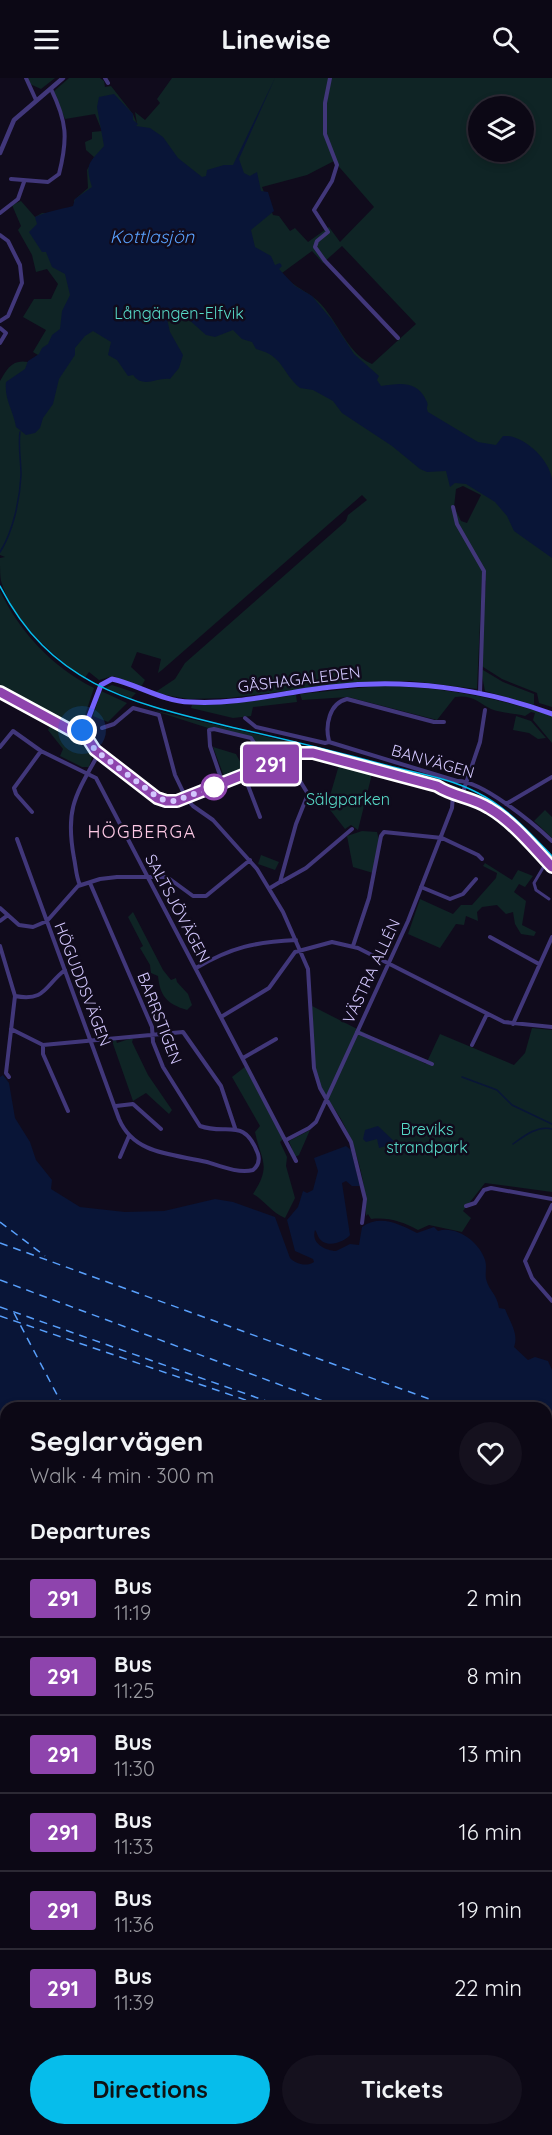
<!DOCTYPE html>
<meta charset="utf-8">
<style>
body{margin:0;font-family:Quicksand,sans-serif;background:#15111e;color:#f1f3f6;height:100vh;display:flex;flex-direction:column;font-size:22px;white-space:nowrap}
*{box-sizing:border-box;margin:0}
p{font-size:20px;color:#9a9aa0}
.icon{flex:none;width:33px;height:33px;fill:none;stroke:currentColor;stroke-width:2;stroke-linecap:round;stroke-linejoin:round}
.map{position:relative;flex:1;overflow:hidden}
.side{position:absolute;left:0px;top:1324px;width:552px;height:734px;display:flex;flex-direction:column;background:#0c0815;border-radius:18px 18px 0 0;box-shadow:0 3px 9px #0003,0 0 0 2px #2c2934}
.side>*{flex:none}
.badge{padding:0 12px;border-radius:4px;font-size:21px;line-height:39px}
.tools{position:absolute;left:468px;top:18px;display:grid;gap:12px}
.tools a{display:grid;place-items:center;width:66px;height:66px;border-radius:50%;background:#0c0815;box-shadow:0 3px 9px #0003,0 0 0 2px #2c2934;font-size:30px}
.you{position:absolute;width:30px;height:30px;margin:-15px;border:4px solid #fff;border-radius:50%;background:#1a73e8;box-shadow:0 0 0 9px #1a73e833}
.map>.badge{position:absolute;translate:-50% -50%;box-shadow:0 0 0 3px #fff}
h2{padding:0 30px;font-size:22px;line-height:54px}
.round{display:grid;place-items:center;flex:none;width:63px;height:63px;border-radius:32px;background:#15111e}
.headline{display:flex;align-items:center;justify-content:space-between;height:102px;padding:0 30px}
h1{font-size:28px;font-weight:700;line-height:45px}
.action{display:flex;gap:12px;margin-top:auto;padding:12px 30px}
.action a{flex:1;height:69px;border-radius:36px;background:#06bdeb;color:#111;font-size:24px;font-weight:700;line-height:69px;text-align:center}
.action a+a{background:#15111e;color:#f1f3f6}
ul{padding:0;list-style:none}
li{display:flex;align-items:center;gap:18px;height:78px;padding:0 30px;border-top:2px solid #2c2934}
li div{flex:1}
li b{display:block;font-size:22px}
li em{font-style:normal}
li .badge{min-width:66px;font-weight:700;text-align:center}
header{display:flex;justify-content:space-between;align-items:center;height:78px;padding:0 30px;background:#0c0815;font-size:27px;font-weight:700}
.map>svg:first-child{display:block}
</style>
<header><svg class="icon" aria-label="menu" viewBox="0 0 24 24"><path d="M4 6h16M4 12h16M4 18h16"/></svg>Linewise<svg class="icon" aria-label="search" viewBox="0 0 24 24"><circle cx="10" cy="10" r="6"/><path d="M15 15l6 6"/></svg></header>
<div class="map">
<svg width="552" height="2057" viewBox="0 0 552 2057">
<rect width="100%" height="100%" fill="#100b1c"/>
<path fill="#0f2425" fill-rule="evenodd" d="M28,0H55L41,11L30,6Z
M69,0H100L104,3L105,9L111,8L133,36L137,46L135,34L145,42L160,25L157,21L172,0H552V629L539,625L537,615L502,601L480,587L486,503L482,499L477,611L411,603L358,604L229,620L188,621L154,615L175,601L185,585L346,443L348,437L367,422L362,417L162,592L158,595L161,581L137,574L131,589L145,602L141,609L113,598L99,602L89,594L84,601C52,575 13,545 1,503C0,497 0,487 0,480L5,479L0,477V303C7,291 12,281 28,284L38,277L33,274L46,252L23,239L34,221H51L58,206L47,191L36,194L32,177L18,152L21,148L12,127L21,123L35,139L42,135H59L74,128V122L88,110L87,92L94,79L86,72L85,64L92,61V54L102,53L95,36L65,41L53,14ZM478,28H524V74H478ZM334,83L374,129L340,164L329,149L308,164L295,150L290,153L279,138L273,137L262,109L307,97ZM342,168L416,246L372,286C344,274 337,237 313,219C302,211 290,206 282,195L312,173L323,185ZM463,408L481,417L467,445L461,443L454,429L456,411Z
M0,513C20,554 52,589 94,610L82,646L74,648L67,646L0,608Z
M483,592L503,604L534,616V627L485,613L481,593Z
M112,607L136,615L131,620L105,610Z
M378,608C438,608 495,619 552,638V665L533,642L535,635L531,634L525,638C515,635 500,635 491,631C479,625 472,616 455,619L437,642L348,619L302,622L300,616Z
M101,613L127,625L108,644L93,638Z
M296,617L297,624L253,629L251,638L233,640L191,630L192,627L229,626Z
M26,632L61,651L93,676L89,689H82L60,678L63,671L48,652L50,648Z
M152,632L306,668L305,670L289,672L269,683L267,679L283,671L282,667L261,670L252,659L208,650Z
M516,638L531,643L546,660L538,661L529,655L513,652Z
M213,669L236,676L245,693L225,701Z
M328,674L462,710L453,714L328,676Z
M339,687L372,696L358,752L351,747L345,751L327,728Z
M471,714L503,732L520,751L489,725L471,719Z
M545,732L552,739V760L534,743Z
M362,753L377,754L379,762L373,795L353,789L347,758Z
M261,777L279,784L275,792L258,786Z
M485,785L512,802L518,792L533,798L525,809L519,806L514,814L526,823L522,847L536,854L534,858L521,856L515,846L513,834L506,836L497,827L482,829L477,834L478,843L466,838L464,847L456,846L440,870L408,856L420,821L453,836L461,827H472L496,800L497,795L483,788Z
M133,834L163,892L171,902L176,900L177,904L188,916L192,927L187,932C167,926 160,918 158,898L151,895L150,887L140,870L143,868L128,839Z
M312,928L426,986L440,956L514,987L525,975L532,950L552,952V1114L485,1105L463,1133L471,1140L462,1154L429,1147L418,1152C403,1144 389,1139 371,1141L368,1136L366,1138C366,1103 357,1071 341,1041C335,1031 326,1020 321,1010C311,984 313,954 312,928Z
M129,961H133L132,964L148,997L172,1032L169,1036L146,1015L133,1023L112,963L116,962L117,965Z
M246,988L283,1061L280,1064L287,1079L286,1088L295,1120L285,1140C272,1135 265,1123 253,1116C272,1087 261,1083 255,1054L260,1048L232,999Z
M310,1052L299,1077L295,1079L289,1063Z
M0,1699L6,1703V1763L0,1769Z
M546,1785L552,1795V2057H494L489,2052H482H546Z
M6,1837V2052H481L474,2057H0V1840Z"/>
<path fill="#091537" d="M275,0L239,81L244,95L250,98L257,94L261,113L268,114L274,133L251,152L255,169L271,178L275,187L280,185L282,188L279,191L295,208L312,218L332,242L354,276L379,298L377,302L381,308C398,306 416,301 426,322C430,329 425,327 428,334L478,364L496,367L503,358C523,356 549,381 552,401C552,426 552,455 552,480L514,453L507,438L495,424L466,406L455,405L450,409L446,393L427,394L420,391L392,368L342,335L333,323L313,312L300,310C281,294 284,278 256,271L252,264L242,261L233,252L215,259L206,257L177,231H171L166,236L170,254L183,277L179,290L170,301C157,299 143,311 133,297L128,298L117,282L108,277L111,264L93,253L85,258L75,270V277L59,301L53,326L43,340L40,350L35,355L26,357L16,349C13,332 4,321 6,304L25,291L28,283L39,276L42,270L48,266L52,257L60,251L62,233L70,217L65,196L52,189L46,174H42L29,154L37,146L35,139C46,134 61,131 73,128L75,121L92,109C85,86 88,86 104,68L97,29L99,19L114,16L133,36V42L138,46L136,48L150,50L163,59L178,80L202,99L206,98L207,92L224,87H233Z
M3,997L9,1005L15,1040L30,1064L36,1082L52,1102L51,1111L80,1129L125,1134L164,1133L215,1121L233,1124L275,1139L290,1180C296,1186 306,1189 314,1184L313,1181L295,1173L287,1142L298,1129L303,1113L307,1115L313,1112L318,1093L314,1080L346,1068L351,1072L360,1108H352L346,1103L342,1105L350,1157C344,1164 327,1171 319,1160C317,1157 317,1154 315,1152C311,1165 324,1172 336,1173L350,1166L359,1167L362,1149C380,1136 399,1146 417,1155L434,1149L438,1153C457,1147 480,1165 485,1182C487,1188 485,1195 486,1201C489,1213 497,1216 499,1230L505,1231C510,1244 519,1256 514,1269L528,1282L535,1279L548,1283L552,1292V1570H546V1330H6V1427L2,1460L6,1465V1703L0,1699V999Z
M378,1048L396,1065L379,1070L377,1061L366,1064L363,1061L365,1052Z"/>
<g fill="none" stroke-linecap="round" stroke-linejoin="round">
<path stroke="#091537" stroke-width="1.5" d="M0,474C13,454 20,421 21,397C21,382 18,368 20,354
M462,999L497,1012L512,1027L552,1046
M513,1066C524,1058 538,1047 552,1051
M0,1908L6,1903
M140,2052L145,2057"/>
<path stroke="#589ffb" stroke-width="1.5" stroke-dasharray="8 6" stroke-linecap="butt" d="M0,1144L45,1178
M0,1165L454,1330
M0,1202L342,1330
M0,1229L286,1330
M14,1235L64,1330
M0,1238L269,1330
M546,1365L552,1367
M546,1407L552,1409
M546,1422L552,1424
M546,1428L552,1431
M546,1553L552,1545
M0,1556L6,1551"/>
<path stroke="#41377a" stroke-width="3" d="M547,783L534,805L536,812L549,821"/>
<path stroke="#41377a" stroke-width="4" d="M26,0L36,22
M105,0L108,5
M330,0L325,25V56L337,87L332,103L314,132L328,154L317,163L315,169L325,183L398,260
M11,101L48,104L59,96C68,60 67,44 51,11
M0,135L18,121L24,104
M0,157L8,163L20,187L22,205L8,238L0,243
M0,250L6,255L0,265
M453,429L457,446L484,493L480,615
M245,640L256,649L325,665L329,664
M102,650L114,646L133,630L159,637L175,697L186,720L193,728L213,742L257,791L283,834L308,891L314,990L320,1010L351,1064L365,1121L362,1145
M329,663C325,648 329,625 347,621L434,644H444
M329,664L457,703C481,702 533,745 552,763
M0,669L13,653L41,673L96,700L296,1083
M244,697L260,739
M223,706L210,668L209,652L214,651L251,660L261,675
M462,717L480,664L485,632
M506,726L552,699
M32,734L16,716L14,710L41,673
M17,761L119,1041C134,1077 174,1076 207,1084C220,1088 239,1096 253,1092C258,1088 260,1083 258,1076C244,1038 227,1058 200,1048L163,989L153,964L152,949L90,805
M281,804L306,790L352,751
M80,807C76,799 76,789 74,780C65,731 75,718 99,675
M421,809L450,821L463,816L476,801
M270,810L280,804L296,746L308,716L286,680
M0,830L19,847L33,849L47,843L78,808L100,801L117,799H167L193,818H206L250,782
M0,843L8,837
M490,859L539,886
M0,868L15,918L6,995L9,999
M353,868L369,820L381,758L384,754L442,760L478,777L482,781
M196,890C232,869 255,864 296,862
M15,918C46,924 45,907 65,892
M221,939L269,910L295,874L332,864L358,870L504,944L552,949
M513,946L552,859
M11,951L43,967L183,954L221,1008L235,1050
M357,954L432,986
M43,967V976L68,1033
M472,967L487,936
M243,980L276,961
M116,1028L133,1026L161,1051
M286,1062L309,1050L316,1044L408,843L452,730L453,717
M120,1079L129,1058
M552,1127L525,1183L532,1200L552,1223
M466,1128L475,1125L484,1112L491,1110L552,1121
M546,1634L547,1628
M546,1735L550,1729L552,1694
M0,1811L6,1806"/>
<path stroke="#41377a" stroke-width="4.5" d="M0,75L14,42L63,0
M82,652L95,672L157,720L171,724L186,720L302,674L437,708C454,719 472,719 489,730C513,744 533,769 552,789
M546,1581L552,1582
M546,1775L552,1787"/>
<path stroke="#7461fb" stroke-width="5" d="M0,614L76,654L85,649L101,607L112,601C139,607 162,623 190,624C238,627 285,614 331,609C405,600 482,610 552,636"/>
<path stroke="#06bdeb" stroke-width="1.5" d="M0,508C52,609 133,625 235,650C288,662 341,675 393,689C421,696 451,701 476,714C507,729 529,754 552,778"/>
</g>
<g fill="none" stroke-linecap="round" stroke-linejoin="round">
<g stroke="#fff" stroke-width="14">
<path id="line" d="M0,614L72,653L82,652L95,672L157,720L166,723H177L298,675H313L437,708C454,719 472,719 489,730C513,744 533,769 552,789"/>
</g>
<use href="#line" stroke="#8e44ad" stroke-width="9"/>
<path stroke="#d3c7fe" stroke-width="6" stroke-dasharray="0 10.8" d="M82,652L95,672L160,721L174,723L214,709"/>
</g>
<circle fill="#fff" stroke="#8e44ad" stroke-width="3" cx="214" cy="709" r="12"/>
<g text-anchor="middle" dominant-baseline="central" stroke-width="5" stroke-linejoin="round" paint-order="stroke">
<g font-size="16" fill="#57dac7" stroke="#100b1c">
<text x="179" y="235">Långängen-Elfvik</text>
<text x="348" y="721">Sälgparken</text>
<text x="427" y="1051">Breviks<tspan x="427" dy="18">strandpark</tspan></text>
</g>
<g font-size="16" fill="#d3c7fe" stroke="#100b1c">
<text transform="translate(299 601) rotate(-7)">GÅSHAGALEDEN</text>
<text transform="translate(433 683) rotate(16)">BANVÄGEN</text>
<text transform="translate(178 830) rotate(62)">SALTSJÖVÄGEN</text>
<text transform="translate(371 893) rotate(-65)">VÄSTRA ALLÉN</text>
<text transform="translate(83 906) rotate(69)">HÖGUDDSVÄGEN</text>
<text transform="translate(160 940) rotate(69)">BARRSTIGEN</text>
</g>
<g font-size="18" font-style="italic" fill="#589ffb" stroke="#100b1c">
<text x="152" y="158">Kottlasjön</text>
</g>
<g font-size="18" letter-spacing="1.5" fill="#fec9e5" stroke="#100b1c">
<text x="142" y="753">HÖGBERGA</text>
</g>
</g>
</svg>
<div class="tools">
<a><svg class="icon" aria-label="layers" viewBox="0 0 24 24"><path d="M12 4l9 5-9 5-9-5zM3 14l9 5 9-5"/></svg></a>
</div>
<div class="you" style="left:82px;top:652px"></div>
<b class="badge" style="left:271px;top:686px;background:#8e44ad;color:#fff">291</b>
<section class="side">
<div class="headline"><div><h1>Seglarvägen</h1><p>Walk · 4 min · 300 m</p></div><a class="round"><svg class="icon" aria-label="heart" viewBox="0 0 24 24"><path d="M12 20l-8-8c-3-5 5-10 8-4 3-6 11-1 8 4z"/></svg></a></div>
<h2>Departures</h2>
<ul>
<li><span class="badge" style="background:#8e44ad;color:#fff">291</span><div><b>Bus</b><p>11:19</p></div><em>2 min</em></li>
<li><span class="badge" style="background:#8e44ad;color:#fff">291</span><div><b>Bus</b><p>11:25</p></div><em>8 min</em></li>
<li><span class="badge" style="background:#8e44ad;color:#fff">291</span><div><b>Bus</b><p>11:30</p></div><em>13 min</em></li>
<li><span class="badge" style="background:#8e44ad;color:#fff">291</span><div><b>Bus</b><p>11:33</p></div><em>16 min</em></li>
<li><span class="badge" style="background:#8e44ad;color:#fff">291</span><div><b>Bus</b><p>11:36</p></div><em>19 min</em></li>
<li><span class="badge" style="background:#8e44ad;color:#fff">291</span><div><b>Bus</b><p>11:39</p></div><em>22 min</em></li>
</ul>
<div class="action"><a>Directions</a><a>Tickets</a></div>
</section>
</div>
